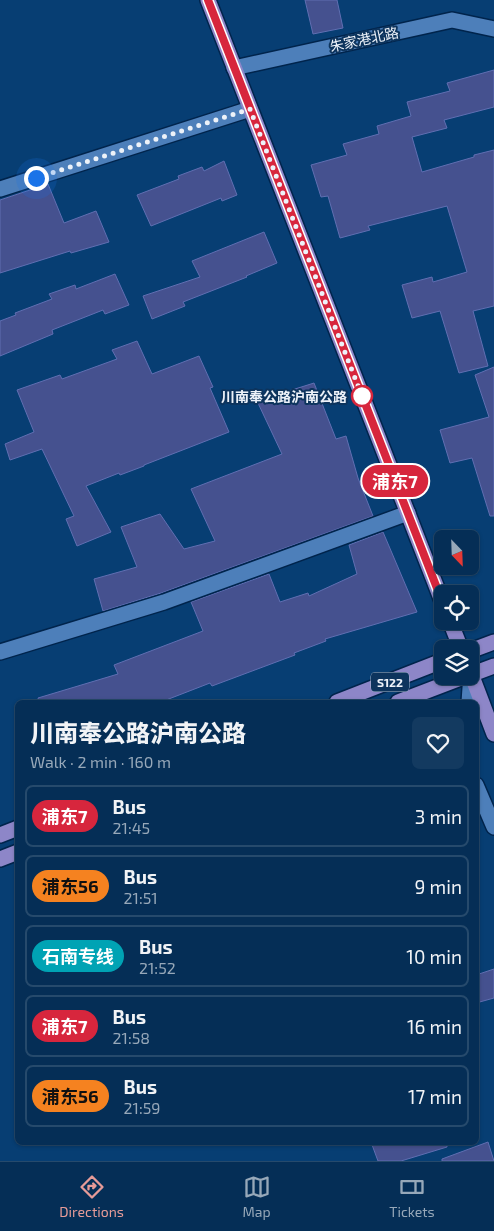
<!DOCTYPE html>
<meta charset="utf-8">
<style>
body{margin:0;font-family:"Exo 2","Noto Sans SC",sans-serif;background:#133a60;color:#f1f3f6;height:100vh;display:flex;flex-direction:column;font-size:19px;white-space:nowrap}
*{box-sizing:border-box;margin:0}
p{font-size:16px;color:#97a8b9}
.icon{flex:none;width:28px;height:28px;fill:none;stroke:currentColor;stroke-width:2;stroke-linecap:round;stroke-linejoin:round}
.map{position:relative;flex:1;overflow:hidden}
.details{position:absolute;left:15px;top:700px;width:464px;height:445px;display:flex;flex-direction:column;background:#052e56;border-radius:8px;box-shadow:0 1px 4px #0004,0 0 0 1px #264a6c}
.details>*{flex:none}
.badge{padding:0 10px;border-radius:16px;font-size:18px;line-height:32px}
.needle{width:32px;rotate:157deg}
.tools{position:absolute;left:434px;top:530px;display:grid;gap:10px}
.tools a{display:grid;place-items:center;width:45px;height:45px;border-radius:8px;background:#052e56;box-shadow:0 1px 4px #0004,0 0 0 1px #264a6c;font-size:25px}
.you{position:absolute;width:25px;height:25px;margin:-12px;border:4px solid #fff;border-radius:50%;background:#1a73e8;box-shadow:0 0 0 8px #1a73e833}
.map>.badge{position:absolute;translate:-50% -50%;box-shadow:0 0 0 2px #fff}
.round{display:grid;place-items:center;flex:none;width:52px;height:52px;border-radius:8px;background:#133a60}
.overview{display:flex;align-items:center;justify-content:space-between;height:85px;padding:0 15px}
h1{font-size:24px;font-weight:800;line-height:38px}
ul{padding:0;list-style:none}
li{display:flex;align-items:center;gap:15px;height:62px;margin:0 10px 8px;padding:0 5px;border:2px solid #264a6c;border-radius:8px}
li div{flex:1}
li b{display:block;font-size:19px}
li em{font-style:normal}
li .badge{min-width:55px;font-weight:700;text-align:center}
.dock{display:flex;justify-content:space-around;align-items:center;height:70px;border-top:1px solid #264a6c;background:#052e56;font-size:14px;color:#97a8b9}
.dock a{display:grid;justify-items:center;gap:2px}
.dock .on{color:#e69b98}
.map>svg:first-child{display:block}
</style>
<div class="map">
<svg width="494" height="1161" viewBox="0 0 494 1161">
<rect width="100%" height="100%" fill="#073e73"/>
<path fill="#45518f" stroke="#606fb2" d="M305,0H337L343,28L313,34Z
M494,70V107L444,120L447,128L412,137L422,172L474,157V155L494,150V306L473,311L488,366L459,373L440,311L412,318L402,285L432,277L433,282L467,272L447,206L368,226L370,230L340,238L328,196L321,197L311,165L347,155L343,144L379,134L377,126L411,116L407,102L450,91L447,83Z
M224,161L237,195L222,201L221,198L151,226L137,195L179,179L178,176L202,167L204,171Z
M48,184L64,223L96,211L109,242L71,253L70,251L0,273V200Z
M264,232L277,263L246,276L247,277L183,302L185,306L152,319L143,296L200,277L192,261Z
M115,274L129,305L105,314L103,310L52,330L53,334L0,356V321L16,315L15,313L52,299L49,294L75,285L76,289Z
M137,341L152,374L199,356L213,387L210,388L229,432L144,465V466L120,475L119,473L86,486L111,532L77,546L66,519L74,516L42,449L10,460L5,444L34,432L17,390L60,375L62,379L117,359L112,350Z
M494,367V516H490L472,458L450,463L440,430L489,417L475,375Z
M314,383L336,439L346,436L358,478L373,516L161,593L103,611L94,579L137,567L121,527L160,514L184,549L215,541L191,489L282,454L257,401Z
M383,532L417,612L325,639L326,641L294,653L295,655L212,686L210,683L161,702H39L38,698L118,674L114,665L203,631L191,602L269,574L280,602L308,593L309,596L357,574L349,545Z
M494,969V998L476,1003V975Z
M371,1142H447V1147L401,1161H378Z
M488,1142L494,1161H442V1159Z"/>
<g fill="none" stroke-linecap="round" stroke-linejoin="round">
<g stroke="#00244c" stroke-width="18">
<path id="minor" d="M234,68L452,20L494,29
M0,189L250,109
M0,652L164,602L408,513
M469,702L471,674
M476,785L494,827"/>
</g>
<g stroke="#00244c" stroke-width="18">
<path id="primary" d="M208,0L442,601
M450,621L461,649
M470,651L494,642
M470,671L494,734
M470,675L494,666
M337,702L442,661
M398,702L466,676
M0,835L18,828
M0,859L18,852"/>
</g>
<use href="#minor" stroke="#4d7fba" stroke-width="15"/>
<use href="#primary" stroke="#8d86c8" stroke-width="15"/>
</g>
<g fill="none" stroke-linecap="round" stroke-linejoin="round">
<g stroke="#fff" stroke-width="11">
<path id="line" d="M208,0L442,601"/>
</g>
<use href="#line" stroke="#d7263d" stroke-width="8"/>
<path stroke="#edf2f9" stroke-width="5" stroke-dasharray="0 9" d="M36,178L250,109L362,396"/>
</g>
<circle fill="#fff" stroke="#d7263d" stroke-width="2.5" cx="362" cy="396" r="10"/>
<g text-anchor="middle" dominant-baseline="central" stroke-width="4" stroke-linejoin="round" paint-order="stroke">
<rect fill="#0d345d" stroke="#aab9ca" stroke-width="1" x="371" y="672.5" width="38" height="19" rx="4"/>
<g font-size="12" font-weight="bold" fill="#edf2f9">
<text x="390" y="682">S122</text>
</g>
<g font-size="14" fill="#edf2f9" stroke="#0d345d">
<text transform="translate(364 39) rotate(-12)">朱家港北路</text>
</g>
<g font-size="14" font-weight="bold" fill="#edf2f9" stroke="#0d345d" text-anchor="end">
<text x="347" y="396">川南奉公路沪南公路</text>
</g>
</g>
</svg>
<div class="tools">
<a><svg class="needle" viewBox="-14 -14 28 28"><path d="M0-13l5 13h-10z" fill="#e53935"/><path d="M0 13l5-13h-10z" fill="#97a8b9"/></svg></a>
<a><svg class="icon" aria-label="locate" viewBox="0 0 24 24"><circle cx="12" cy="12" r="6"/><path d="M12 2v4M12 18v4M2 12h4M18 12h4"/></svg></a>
<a><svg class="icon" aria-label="layers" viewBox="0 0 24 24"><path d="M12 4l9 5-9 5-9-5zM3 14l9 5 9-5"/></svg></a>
</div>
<div class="you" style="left:36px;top:178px"></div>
<b class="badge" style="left:395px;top:481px;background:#d7263d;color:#fff">浦东7</b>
<section class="details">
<div class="overview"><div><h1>川南奉公路沪南公路</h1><p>Walk · 2 min · 160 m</p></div><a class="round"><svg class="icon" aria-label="heart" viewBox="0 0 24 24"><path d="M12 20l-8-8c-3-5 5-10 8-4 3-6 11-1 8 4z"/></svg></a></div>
<ul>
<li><span class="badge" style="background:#d7263d;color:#fff">浦东7</span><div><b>Bus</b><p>21:45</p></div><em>3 min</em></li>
<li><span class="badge" style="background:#f58220;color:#111">浦东56</span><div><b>Bus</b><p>21:51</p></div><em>9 min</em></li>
<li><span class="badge" style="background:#00a3b4;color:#fff">石南专线</span><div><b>Bus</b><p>21:52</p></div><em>10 min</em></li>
<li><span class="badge" style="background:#d7263d;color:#fff">浦东7</span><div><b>Bus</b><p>21:58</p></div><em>16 min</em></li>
<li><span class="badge" style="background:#f58220;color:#111">浦东56</span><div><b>Bus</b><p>21:59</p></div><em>17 min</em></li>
</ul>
</section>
</div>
<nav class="dock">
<a class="on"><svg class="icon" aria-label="directions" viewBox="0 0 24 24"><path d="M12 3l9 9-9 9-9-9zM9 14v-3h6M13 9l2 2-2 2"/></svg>Directions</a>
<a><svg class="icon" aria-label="map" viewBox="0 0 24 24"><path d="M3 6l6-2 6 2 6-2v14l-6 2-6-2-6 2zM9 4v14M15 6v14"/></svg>Map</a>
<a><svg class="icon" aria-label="tickets" viewBox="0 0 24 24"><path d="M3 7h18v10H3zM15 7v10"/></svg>Tickets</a>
</nav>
